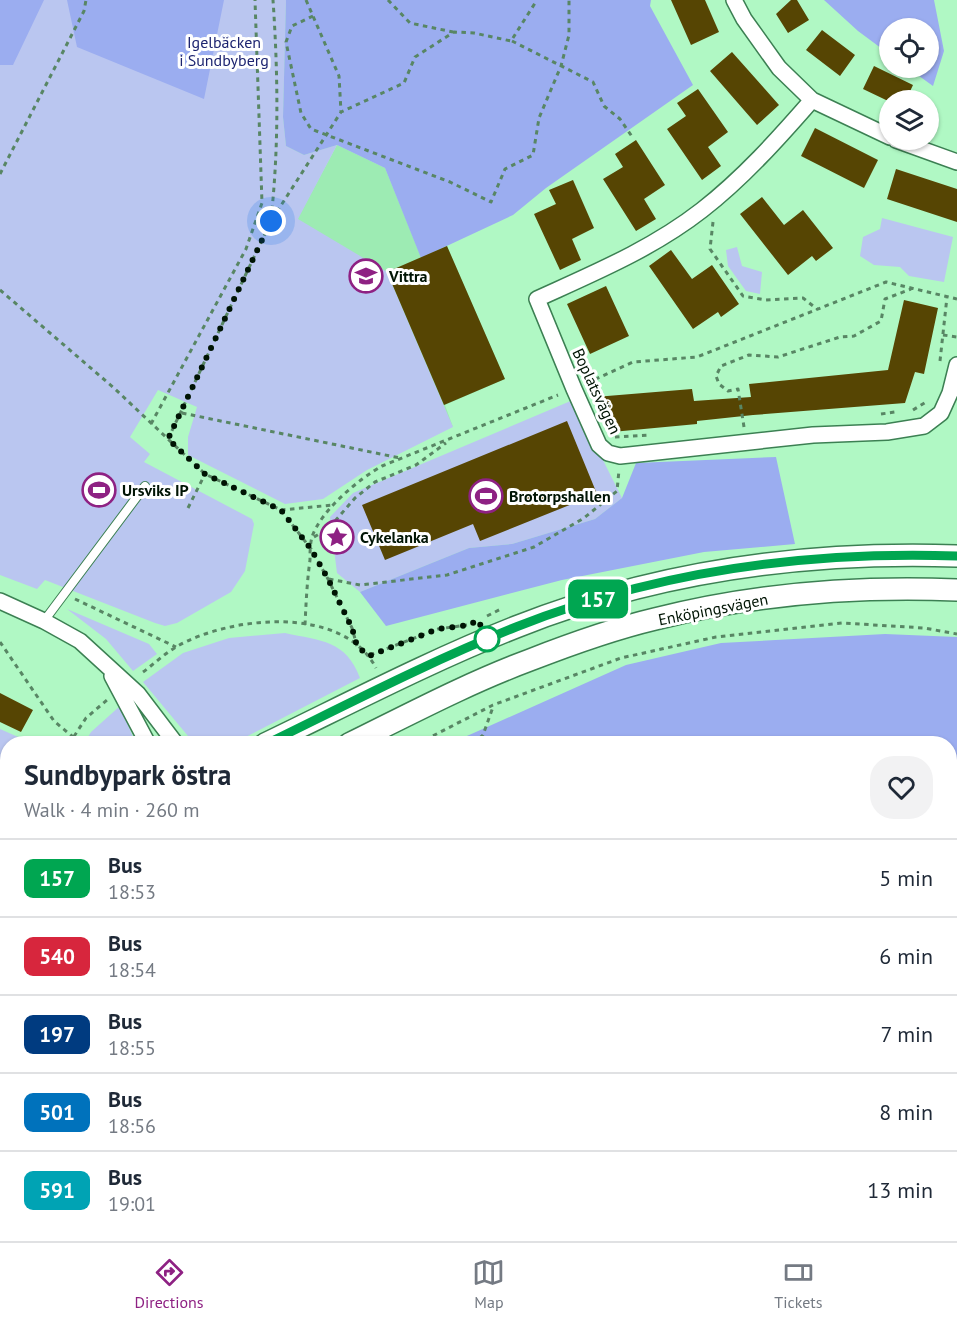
<!DOCTYPE html>
<meta charset="utf-8">
<style>
body{margin:0;font-family:"PT Sans",sans-serif;background:#f2f2f3;color:#1f2937;height:100vh;display:flex;flex-direction:column;font-size:22px;white-space:nowrap}
*{box-sizing:border-box;margin:0}
p{font-size:20px;color:#747a83}
.icon{flex:none;width:33px;height:33px;fill:none;stroke:currentColor;stroke-width:2;stroke-linecap:round;stroke-linejoin:round}
.map{position:relative;flex:1;overflow:hidden}
.panel{position:absolute;left:0px;top:736px;width:957px;height:506px;display:flex;flex-direction:column;background:#fff;border-radius:24px 24px 0 0;box-shadow:0 2px 4px #0004}
.panel>*{flex:none}
.badge{padding:0 12px;border-radius:9px;font-size:21px;line-height:39px}
.buttons{position:absolute;left:879px;top:18px;display:grid;gap:12px}
.buttons a{display:grid;place-items:center;width:60px;height:60px;border-radius:50%;background:#fff;box-shadow:0 2px 4px #0004;font-size:30px}
.you{position:absolute;width:30px;height:30px;margin:-15px;border:4px solid #fff;border-radius:50%;background:#1a73e8;box-shadow:0 0 0 9px #1a73e833}
.map>.badge{position:absolute;translate:-50% -50%;box-shadow:0 0 0 3px #fff}
.round{display:grid;place-items:center;flex:none;width:63px;height:63px;border-radius:24px;background:#f2f2f3}
.headline{display:flex;align-items:center;justify-content:space-between;height:102px;padding:0 24px}
h1{font-size:28px;font-weight:700;line-height:45px}
ul{padding:0;list-style:none}
li{display:flex;align-items:center;gap:18px;height:78px;padding:0 24px;border-top:2px solid #e0e1e3}
li div{flex:1}
li b{display:block;font-size:22px}
li em{font-style:normal}
li .badge{min-width:66px;font-weight:700;text-align:center}
.menu{display:flex;justify-content:space-around;align-items:center;height:84px;border-top:2px solid #e0e1e3;background:#fff;font-size:16px;color:#747a83}
.menu a{display:grid;justify-items:center;gap:3px}
.menu .active{color:#8e2183}
.map>svg:first-child{display:block}
</style>
<div class="map">
<svg width="957" height="1241" viewBox="0 0 957 1241">
<rect width="100%" height="100%" fill="#b0f8c4"/>
<path fill="#9debb3" d="M337,145L385,168L421,257L447,246L505,379L445,405L453,427L272,266Z
M7,1000L8,1234L135,1235L134,1241H0V1003Z"/>
<path fill="#bac6f0" d="M0,0H286L283,117L286,146L304,155L337,145L298,219L387,272L453,427L367,470L323,499L285,504L188,455V437L197,407L158,390L130,437L150,454L144,462L252,519L254,524L245,571L231,592L177,623L165,626L155,623L45,580L37,589L0,575Z
M882,218L953,237L944,282L909,276L900,267L874,265L860,256L863,237L880,229Z
M737,247L742,266L762,272L760,294L746,291L728,266L726,250Z
M573,400L622,498L595,519L512,544L469,548L360,592L337,573L330,517L353,493Z
M67,609L149,644L157,654L133,671L106,639Z
M285,633C321,641 346,640 360,678L232,744H198L193,742L143,682L183,653L229,638Z
M120,706L136,744H84L91,732Z
M0,729L34,744H8L7,811L0,816Z
M7,831V853L0,857V834Z
M7,929V1000L0,1003V932Z
M575,1234V1241H430L428,1235Z
M135,1235L306,1234L312,1241H134Z
M331,1235H402V1241H337Z
M642,1235H664L668,1241H646Z
M682,1235H723L726,1241H687Z"/>
<path fill="#9badf0" d="M0,0H44L13,65H0Z
M67,0H224L204,99L77,47Z
M286,0H651L650,6L693,85L546,188L513,215L421,258L385,168L337,145L304,155L286,146L283,117Z
M824,0H934L944,51L933,86L908,68H928V28H890L889,54L858,31Z
M776,457L795,544L704,552L562,580L386,626L360,592L469,548L512,544L595,519L622,498L636,463Z
M885,634L957,637V1241H726L723,1235L950,1234V744H449L626,665L721,643Z"/>
<path fill="#564503" d="M671,0H705L719,32L691,45Z
M791,0H797L809,20L788,33L776,14Z
M822,30L855,55L840,76L806,50Z
M732,52L779,105L757,125L710,71Z
M874,66L913,85L906,100H886L863,89Z
M698,89L728,132L708,147L721,166L702,180L667,129L686,116L677,103Z
M815,128L878,160L864,188L801,156Z
M636,140L665,185L644,199L656,219L636,231L603,179L623,167L615,154Z
M896,169L957,189V222L887,199Z
M573,180L594,228L572,239L581,260L560,270L534,214L556,204L549,190Z
M762,197L784,225L803,210L833,248L816,261L812,256L788,275L740,214Z
M447,246L505,379L444,405L387,272Z
M671,250L692,279L712,265L739,304L721,317L718,312L693,329L649,266Z
M606,286L629,336L590,354L567,304Z
M904,300L938,308L924,374L915,372L905,403L753,415L697,421V424L612,432L595,397L692,389L694,401L751,397L749,384L888,370Z
M567,421L597,494L480,541L473,524L385,560L362,505Z
M0,693L33,710L21,732L0,722Z"/>
<g fill="none" stroke-linecap="round" stroke-linejoin="round">
<g stroke="#3c8053" stroke-width="10">
<path id="lane" d="M44,621L145,486
M321,1234L324,1241"/>
</g>
<g stroke="#3c8053" stroke-width="18">
<path id="street" d="M734,0L744,19L779,68L812,100L890,137
M812,100C778,139 743,178 702,210C652,249 594,273 537,299L574,389L599,445L608,453L620,456L813,435L887,432L924,426L941,413L950,393L957,365
M896,140L957,162
M0,601L44,621L80,641L138,694L176,744
M112,676L148,744
M0,1009L8,1006
M419,1234L420,1241"/>
</g>
<g stroke="#3c8053" stroke-width="24">
<path id="secondary" d="M265,744C348,704 430,661 516,627C657,571 807,551 957,556
M349,744C408,715 468,683 530,660C571,644 613,629 655,619C753,594 856,586 957,590
M0,875L8,871
M0,912L8,909
M595,1234L596,1241
M631,1234L634,1241"/>
</g>
<path stroke="#588664" stroke-width="3" stroke-dasharray="4.5 4.5" stroke-linecap="butt" d="M306,0L339,76L341,112
M388,0L410,23L453,32
M313,16L292,26L286,42L301,113L311,129L450,182L491,202L505,169L533,155L539,118L561,66L569,35V0
M512,41L593,82L604,106L620,119L633,138
M0,174L84,11L86,0
M271,219C279,147 278,73 273,0
M713,222L710,249L743,296L766,300L803,298L817,309
M0,290L114,388L205,474L281,510L311,549L328,579L352,628L357,646
M943,335L957,337
M940,361L947,297
M587,383L633,362L697,357L886,282L957,299
M913,410L926,402
M182,413L400,458
M881,414L895,412
M151,424L246,249L262,203L255,0
M744,427L738,389L728,391L719,384L716,376L721,366L749,355L778,357L840,337L854,336L881,321L885,299L911,289
M615,437L650,435
M168,439L271,221L341,112L404,83L415,57L454,32L474,33L511,41L537,0
M188,508L205,474
M281,510L333,505
M314,537L329,528L355,498L375,482L416,465L446,443
M329,579L360,585L447,575L534,547L584,518L617,491L619,470
M75,599L176,647
M487,616L501,609
M305,625C306,603 307,582 310,560C310,553 310,544 312,537C321,510 359,479 382,466L558,395
M0,642L54,721L73,737
M370,655L438,629L467,625
M143,672C154,664 164,654 176,647C229,616 343,604 376,668
M69,744L86,718L107,700
M417,744L493,705L621,658L716,637L842,623L924,628L957,634
M473,744L483,735L493,707
M779,744H786
M0,821L8,817
M0,1037L5,1035L8,1053
M950,1072L957,1079
M950,1156L957,1158
M29,1234L30,1241
M450,1234L451,1241
M556,1234L558,1241
M678,1234L682,1241
M712,1234L715,1241
M810,1234L812,1241"/>
<use href="#lane" stroke="#fff" stroke-width="8"/>
<use href="#street" stroke="#fff" stroke-width="15"/>
<use href="#secondary" stroke="#fff" stroke-width="21"/>
</g>
<g fill="none" stroke-linecap="round" stroke-linejoin="round">
<g stroke="#fff" stroke-width="14">
<path id="line" d="M266,744C348,704 431,661 516,627C657,571 807,551 957,556"/>
</g>
<use href="#line" stroke="#00a651" stroke-width="9"/>
<path stroke="#001404" stroke-width="6" stroke-dasharray="0 10.8" d="M271,221L168,439L205,474L281,510L311,549L328,579L352,628L357,646L369,656L438,629L469,625L478,620L487,639"/>
</g>
<defs>
<g id="school-ring" transform="scale(1.725)"><circle r="9.5" fill="#fff" stroke="#8e2183" stroke-width="1.5"/><path d="M0-5L7-2L0 1L-7-2ZM-4 1L0 2.5L4 1V4Q0 6-4 4Z" fill="#8e2183"/></g>
<g id="stadium-ring" transform="scale(1.725)"><circle r="9.5" fill="#fff" stroke="#8e2183" stroke-width="1.5"/><path d="M0-5a6.5 5 0 1 0 0 10a6.5 5 0 1 0 0-10ZM-3.5-1.8h7v3.6h-7Z" fill="#8e2183"/></g>
<g id="sight-ring" transform="scale(1.725)"><circle r="9.5" fill="#fff" stroke="#8e2183" stroke-width="1.5"/><path d="M0-6L1.8-2.2L6-1.7L2.9 1.2L3.7 5.4L0 3.3L-3.7 5.4L-2.9 1.2L-6-1.7L-1.8-2.2Z" fill="#8e2183"/></g>
</defs>
<g fill-rule="evenodd">
<use href="#school-ring" x="366" y="276"/>
<use href="#stadium-ring" x="99" y="490"/>
<use href="#stadium-ring" x="486" y="496"/>
<use href="#sight-ring" x="337" y="537"/>
</g>
<circle fill="#fff" stroke="#00a651" stroke-width="3" cx="487" cy="639" r="12"/>
<g text-anchor="middle" dominant-baseline="central" stroke-width="6" stroke-linejoin="round" paint-order="stroke">
<g font-size="16" fill="#1d2470" stroke="#fff">
<text x="224" y="42">Igelbäcken<tspan x="224" dy="18">i Sundbyberg</tspan></text>
</g>
<g font-size="16" font-weight="bold" fill="#001404" stroke="#fff" text-anchor="start">
<text x="389" y="276">Vittra</text>
<text x="122" y="490">Ursviks IP</text>
<text x="509" y="496">Brotorpshallen</text>
<text x="360" y="537">Cykelanka</text>
</g>
<g font-size="16" fill="#001404" stroke="#fff">
<text transform="translate(597 391) rotate(65)">Boplatsvägen</text>
<text transform="translate(713 609) rotate(-11)">Enköpingsvägen</text>
</g>
</g>
</svg>
<div class="buttons">
<a><svg class="icon" aria-label="locate" viewBox="0 0 24 24"><circle cx="12" cy="12" r="6"/><path d="M12 2v4M12 18v4M2 12h4M18 12h4"/></svg></a>
<a><svg class="icon" aria-label="layers" viewBox="0 0 24 24"><path d="M12 4l9 5-9 5-9-5zM3 14l9 5 9-5"/></svg></a>
</div>
<div class="you" style="left:271px;top:221px"></div>
<b class="badge" style="left:598px;top:599px;background:#00a651;color:#fff">157</b>
<section class="panel">
<div class="headline"><div><h1>Sundbypark östra</h1><p>Walk · 4 min · 260 m</p></div><a class="round"><svg class="icon" aria-label="heart" viewBox="0 0 24 24"><path d="M12 20l-8-8c-3-5 5-10 8-4 3-6 11-1 8 4z"/></svg></a></div>
<ul>
<li><span class="badge" style="background:#00a651;color:#fff">157</span><div><b>Bus</b><p>18:53</p></div><em>5 min</em></li>
<li><span class="badge" style="background:#d7263d;color:#fff">540</span><div><b>Bus</b><p>18:54</p></div><em>6 min</em></li>
<li><span class="badge" style="background:#003b80;color:#fff">197</span><div><b>Bus</b><p>18:55</p></div><em>7 min</em></li>
<li><span class="badge" style="background:#0072bc;color:#fff">501</span><div><b>Bus</b><p>18:56</p></div><em>8 min</em></li>
<li><span class="badge" style="background:#00a3b4;color:#fff">591</span><div><b>Bus</b><p>19:01</p></div><em>13 min</em></li>
</ul>
</section>
</div>
<nav class="menu">
<a class="active"><svg class="icon" aria-label="directions" viewBox="0 0 24 24"><path d="M12 3l9 9-9 9-9-9zM9 14v-3h6M13 9l2 2-2 2"/></svg>Directions</a>
<a><svg class="icon" aria-label="map" viewBox="0 0 24 24"><path d="M3 6l6-2 6 2 6-2v14l-6 2-6-2-6 2zM9 4v14M15 6v14"/></svg>Map</a>
<a><svg class="icon" aria-label="tickets" viewBox="0 0 24 24"><path d="M3 7h18v10H3zM15 7v10"/></svg>Tickets</a>
</nav>
